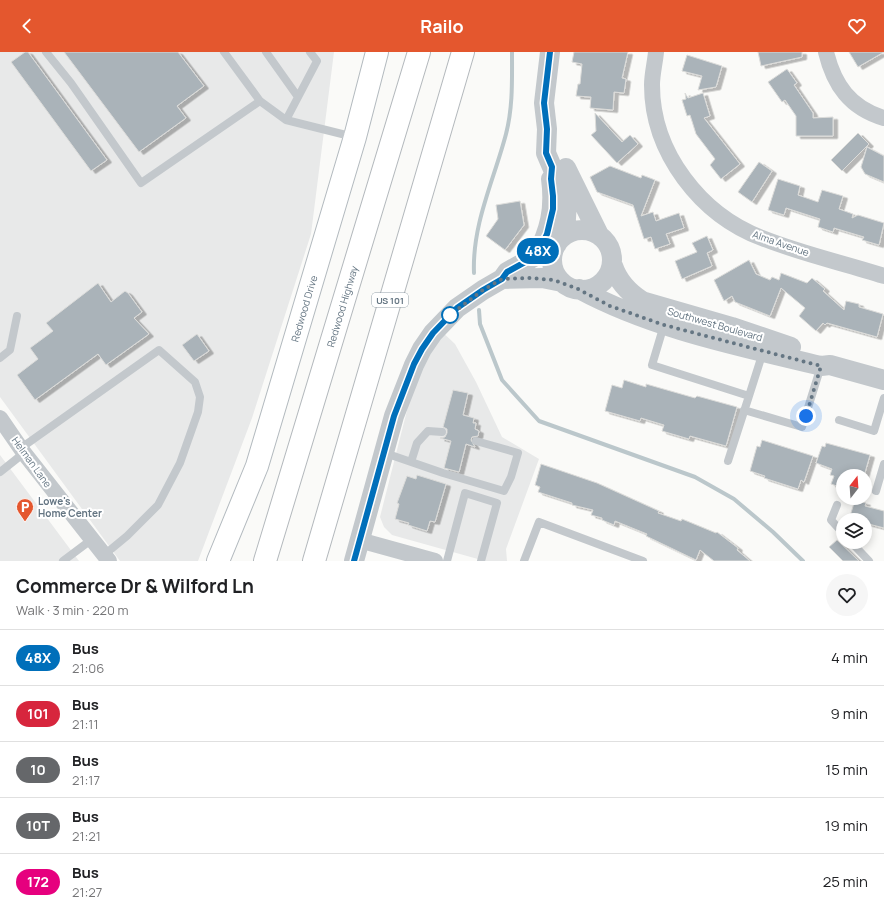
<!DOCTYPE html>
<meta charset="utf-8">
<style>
body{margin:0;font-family:Manrope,sans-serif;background:#f6f6f6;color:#202124;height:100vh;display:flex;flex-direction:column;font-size:15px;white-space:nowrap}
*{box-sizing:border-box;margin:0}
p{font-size:13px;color:#757577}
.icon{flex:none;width:22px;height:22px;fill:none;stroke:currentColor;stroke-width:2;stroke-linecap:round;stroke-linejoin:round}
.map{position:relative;height:509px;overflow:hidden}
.side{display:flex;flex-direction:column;background:#fff;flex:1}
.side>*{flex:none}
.badge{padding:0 8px;border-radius:13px;font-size:14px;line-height:26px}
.needle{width:26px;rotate:17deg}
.buttons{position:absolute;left:836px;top:417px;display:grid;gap:8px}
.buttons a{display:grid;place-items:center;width:36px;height:36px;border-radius:50%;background:#fff;box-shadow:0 2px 10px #0003;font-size:20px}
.you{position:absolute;width:20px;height:20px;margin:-10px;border:3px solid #fff;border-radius:50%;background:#1a73e8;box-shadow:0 0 0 6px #1a73e833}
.map>.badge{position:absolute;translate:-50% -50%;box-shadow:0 0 0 2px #fff}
.round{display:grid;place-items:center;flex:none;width:42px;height:42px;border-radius:21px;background:#f6f6f6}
.summary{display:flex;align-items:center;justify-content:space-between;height:68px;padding:0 16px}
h1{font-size:19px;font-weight:700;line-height:30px}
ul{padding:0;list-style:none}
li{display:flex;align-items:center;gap:12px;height:56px;padding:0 16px;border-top:1px solid #e0e0e0}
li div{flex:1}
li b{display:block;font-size:15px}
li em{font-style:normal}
li .badge{min-width:44px;font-weight:700;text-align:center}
header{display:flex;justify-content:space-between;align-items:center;height:52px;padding:0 16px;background:#e4572e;color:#fff;font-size:18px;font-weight:700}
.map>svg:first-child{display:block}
</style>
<header><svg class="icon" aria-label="back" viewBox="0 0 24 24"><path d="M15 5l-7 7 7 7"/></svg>Railo<svg class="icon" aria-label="heart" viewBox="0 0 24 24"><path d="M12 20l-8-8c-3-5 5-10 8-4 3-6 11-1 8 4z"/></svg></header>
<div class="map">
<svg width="884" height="509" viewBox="0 0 884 509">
<defs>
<filter id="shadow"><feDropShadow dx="4.5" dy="2.5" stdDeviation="0" flood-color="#0004"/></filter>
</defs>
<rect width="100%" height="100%" fill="#fafaf8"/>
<path fill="#e8e9e9" d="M0,0H334L311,182L252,366L198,509H120L0,345Z
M438,276L455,292L476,330L502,385L539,407L506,497L507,509H485L392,483L384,475L380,465L415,327Z
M0,403L79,509H0Z"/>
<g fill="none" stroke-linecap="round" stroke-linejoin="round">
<path stroke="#bbc7cb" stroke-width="4" d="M474,221C472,172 494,128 506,82C513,55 512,28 512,0
M479,258L480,272L502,328L539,369L695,425L734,447L773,480L803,509"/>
</g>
<path fill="#aab3b9" stroke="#dcdcda" filter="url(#shadow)" d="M25,0H28L107,108L91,119L11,10Z
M64,0H178L204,34L177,54L186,66L139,100Z
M574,0H628L622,26L626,27L624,41L614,40L613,58L590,56L591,45L576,44L578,32H580L582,12L572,10Z
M758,0H802V5L761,14Z
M849,0H884L858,15Z
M687,3L722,14L716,35L698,38L702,24L682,19Z
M787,17L797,31L794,33L813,61V66L833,65V84H796V64L785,48L782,50L768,30Z
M685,41L688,46L703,41L710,64L704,66L740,112L721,127L710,113L715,107L696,82L690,63L687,64L682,48L686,47Z
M595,61L622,90L630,83L638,92L617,111L591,83L596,79Z
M858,81L869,92L842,119L831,108Z
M867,95L884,104V130L865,122L861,115Z
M759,110L772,119L752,150L738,140Z
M610,114L641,126L642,123L655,128L641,164L653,160L656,169L679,161L684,176L666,182L670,192L655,197L651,185L644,187L633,153L597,140L590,125Z
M778,127L800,134L798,143L818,150L822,138L843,144L839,157L853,162L852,166L858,163L884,171L879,193L862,188L864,185L834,176L833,180L818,175L820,167L786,156L784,163L768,158Z
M520,149L524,173L505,198L486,184L498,167L496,153Z
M707,184L713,198L707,201L712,214L682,227L675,209L697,200L692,191Z
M749,208L756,222L770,228L772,225L779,228L781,221L807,231L812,226L825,237L823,239L844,258L846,249L859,252V255L883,262L877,285L827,271L825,273L823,271L816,279L799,264L805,256L781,236L770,264L735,250L732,244L724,249L714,228Z
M98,231L111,250L125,239L128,241L142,260L134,266L149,282L106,313L98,302L35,348L17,323L38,307L30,296L53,279L46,271Z
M197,282L209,299L194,309L182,293Z
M624,328L646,335V332L695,346L697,344L737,355L726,394L690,384L689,387L662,379L664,373L641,366L640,369L605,359L612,333L622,336Z
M453,338L468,341L463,363L474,366L473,371H476L475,377L479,379L478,384L472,385L471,388L475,395L466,392L459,420L444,416L451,389L440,386L445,385L447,381V377L443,375Z
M762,388L813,404L804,430L801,428L798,437L764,426L765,424L750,419L757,394L760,395Z
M826,391L870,403L864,424H843V436L831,432L834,424L830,423L832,417L816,411L822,394L825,395Z
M541,412L597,431L659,459L658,461L681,469L682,467L716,481L717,480L738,496L737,498L750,509H714L700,498L696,508L646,484L647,482L615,469L614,473L602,468V466L591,463L593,458L572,453V451L538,440L540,435L535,433Z
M417,423L446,432L435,470L430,469L427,479L408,473L409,471L395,467L399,452L397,451L407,424L416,427Z
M855,448L866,451L865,454L884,459V476L865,471V468L850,464Z
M837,488L859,509H843L829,495Z"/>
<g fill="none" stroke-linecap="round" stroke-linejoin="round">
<g stroke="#b3babf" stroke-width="24">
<g id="secondary">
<path id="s1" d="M218,509L257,414L355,85L377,0"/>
</g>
</g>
<g stroke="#b4b9bd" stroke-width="24">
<g id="motorway">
<path id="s2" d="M265,509L419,0"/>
<path d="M314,509L463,0"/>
</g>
</g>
<path stroke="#c3c8cc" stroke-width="8" d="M46,0L71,31L141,131L260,49
M224,0L260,49L286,68
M266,0L298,45
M310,0L317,9L286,68L354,85
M664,273L652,313L749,344L763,300
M0,306L10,298L17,264
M744,358L802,375L821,314
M839,368L874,379L884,346
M21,396L159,298L195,330L200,345L198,360L180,411L158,453L127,484L104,503
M385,401L443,421L504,439L511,425L518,401L476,389
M728,409L749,344
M411,410L417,391L428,379L442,380
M0,420L24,401
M876,439L884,412
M837,453L831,468L843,481
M851,490L869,509
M63,509L91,488
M447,509L465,441L497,451L481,509
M524,509L539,470L643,509"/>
<path stroke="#c3c8cc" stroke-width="16" d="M656,0C655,11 652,22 652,33C652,101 701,163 762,186C802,202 844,211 884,224
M826,0C834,33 850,56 884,66
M0,366L24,401L109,509
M359,488L435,509"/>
<path stroke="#c3c8cc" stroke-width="20" d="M550,0L544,51L547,77L546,101L567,150L565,182
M566,116L599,183
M552 208a30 30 0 1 1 60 0a30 30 0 1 1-60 0Z
M536,204C550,179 555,156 551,127
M613,214C618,229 628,240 642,249L732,275L791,295
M502,227L542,226L562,230
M579,237C653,277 739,294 821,314L830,313L884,328
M354,509L394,364L414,313L422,297L433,281L457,256L483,238L502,227L507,220L557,192"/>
<use href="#secondary" stroke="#fff" stroke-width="22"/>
<use href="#motorway" stroke="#fff" stroke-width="22"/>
</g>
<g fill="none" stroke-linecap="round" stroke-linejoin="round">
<g stroke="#fff" stroke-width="9">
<path id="line" d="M354,509L394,364L414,312L422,297L433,281L457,256L483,238L502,227L507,220L536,204L547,182L553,157V144L551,127L552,115L546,101L547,77L544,51L550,0"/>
</g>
<use href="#line" stroke="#006fba" stroke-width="6"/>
<path stroke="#657683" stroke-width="4" stroke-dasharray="0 7.2" d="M450,263L449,264L483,238L502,227L530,226L554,228L578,237L610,254L664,273L821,314L806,364"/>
</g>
<defs>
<g id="parking-pin" transform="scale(0.9)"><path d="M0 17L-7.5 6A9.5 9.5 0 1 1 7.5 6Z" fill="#e4572e" stroke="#fff"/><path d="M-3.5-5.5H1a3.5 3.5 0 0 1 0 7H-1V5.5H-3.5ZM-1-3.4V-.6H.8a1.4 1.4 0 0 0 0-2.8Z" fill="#fff"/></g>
</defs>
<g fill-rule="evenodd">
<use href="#parking-pin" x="25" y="455"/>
</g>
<circle fill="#fff" stroke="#006fba" stroke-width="2" cx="450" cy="263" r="8"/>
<g text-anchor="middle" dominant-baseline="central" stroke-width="4" stroke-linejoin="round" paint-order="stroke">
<rect fill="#fff" stroke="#939fa8" stroke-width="1" x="372" y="241" width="36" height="14" rx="3"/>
<g font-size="9" font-weight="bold" fill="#657683">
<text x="390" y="248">US 101</text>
</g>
<g font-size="10" fill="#657683" stroke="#fff">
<text transform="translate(781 191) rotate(19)">Alma Avenue</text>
<text stroke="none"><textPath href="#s2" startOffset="266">Redwood Highway</textPath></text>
<text stroke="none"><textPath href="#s1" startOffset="267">Redwood Drive</textPath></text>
<text transform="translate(715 272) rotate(16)">Southwest Boulevard</text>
<text transform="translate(32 410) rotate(54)">Helman Lane</text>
</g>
<g font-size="10" font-weight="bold" fill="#657683" stroke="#fff" text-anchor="start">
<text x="38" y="449">Lowe's<tspan x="38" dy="12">Home Center</tspan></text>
</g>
</g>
</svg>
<div class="buttons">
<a><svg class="needle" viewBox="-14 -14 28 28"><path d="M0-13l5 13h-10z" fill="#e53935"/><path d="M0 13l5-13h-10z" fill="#757577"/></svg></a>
<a><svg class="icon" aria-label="layers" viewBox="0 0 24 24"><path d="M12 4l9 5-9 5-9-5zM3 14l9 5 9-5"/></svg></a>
</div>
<div class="you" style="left:806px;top:364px"></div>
<b class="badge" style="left:538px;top:199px;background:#006fba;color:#fff">48X</b>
</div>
<section class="side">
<div class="summary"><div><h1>Commerce Dr &amp; Wilford Ln</h1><p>Walk · 3 min · 220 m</p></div><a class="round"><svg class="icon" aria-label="heart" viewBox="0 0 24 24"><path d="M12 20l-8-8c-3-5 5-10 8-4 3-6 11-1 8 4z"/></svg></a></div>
<ul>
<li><span class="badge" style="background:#006fba;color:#fff">48X</span><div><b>Bus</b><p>21:06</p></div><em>4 min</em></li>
<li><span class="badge" style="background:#d7263d;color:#fff">101</span><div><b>Bus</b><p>21:11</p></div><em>9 min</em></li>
<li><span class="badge" style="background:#65676a;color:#fff">10</span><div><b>Bus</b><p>21:17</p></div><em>15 min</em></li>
<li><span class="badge" style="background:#65676a;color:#fff">10T</span><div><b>Bus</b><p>21:21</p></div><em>19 min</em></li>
<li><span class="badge" style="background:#e6007e;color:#fff">172</span><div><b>Bus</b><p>21:27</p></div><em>25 min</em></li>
</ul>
</section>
